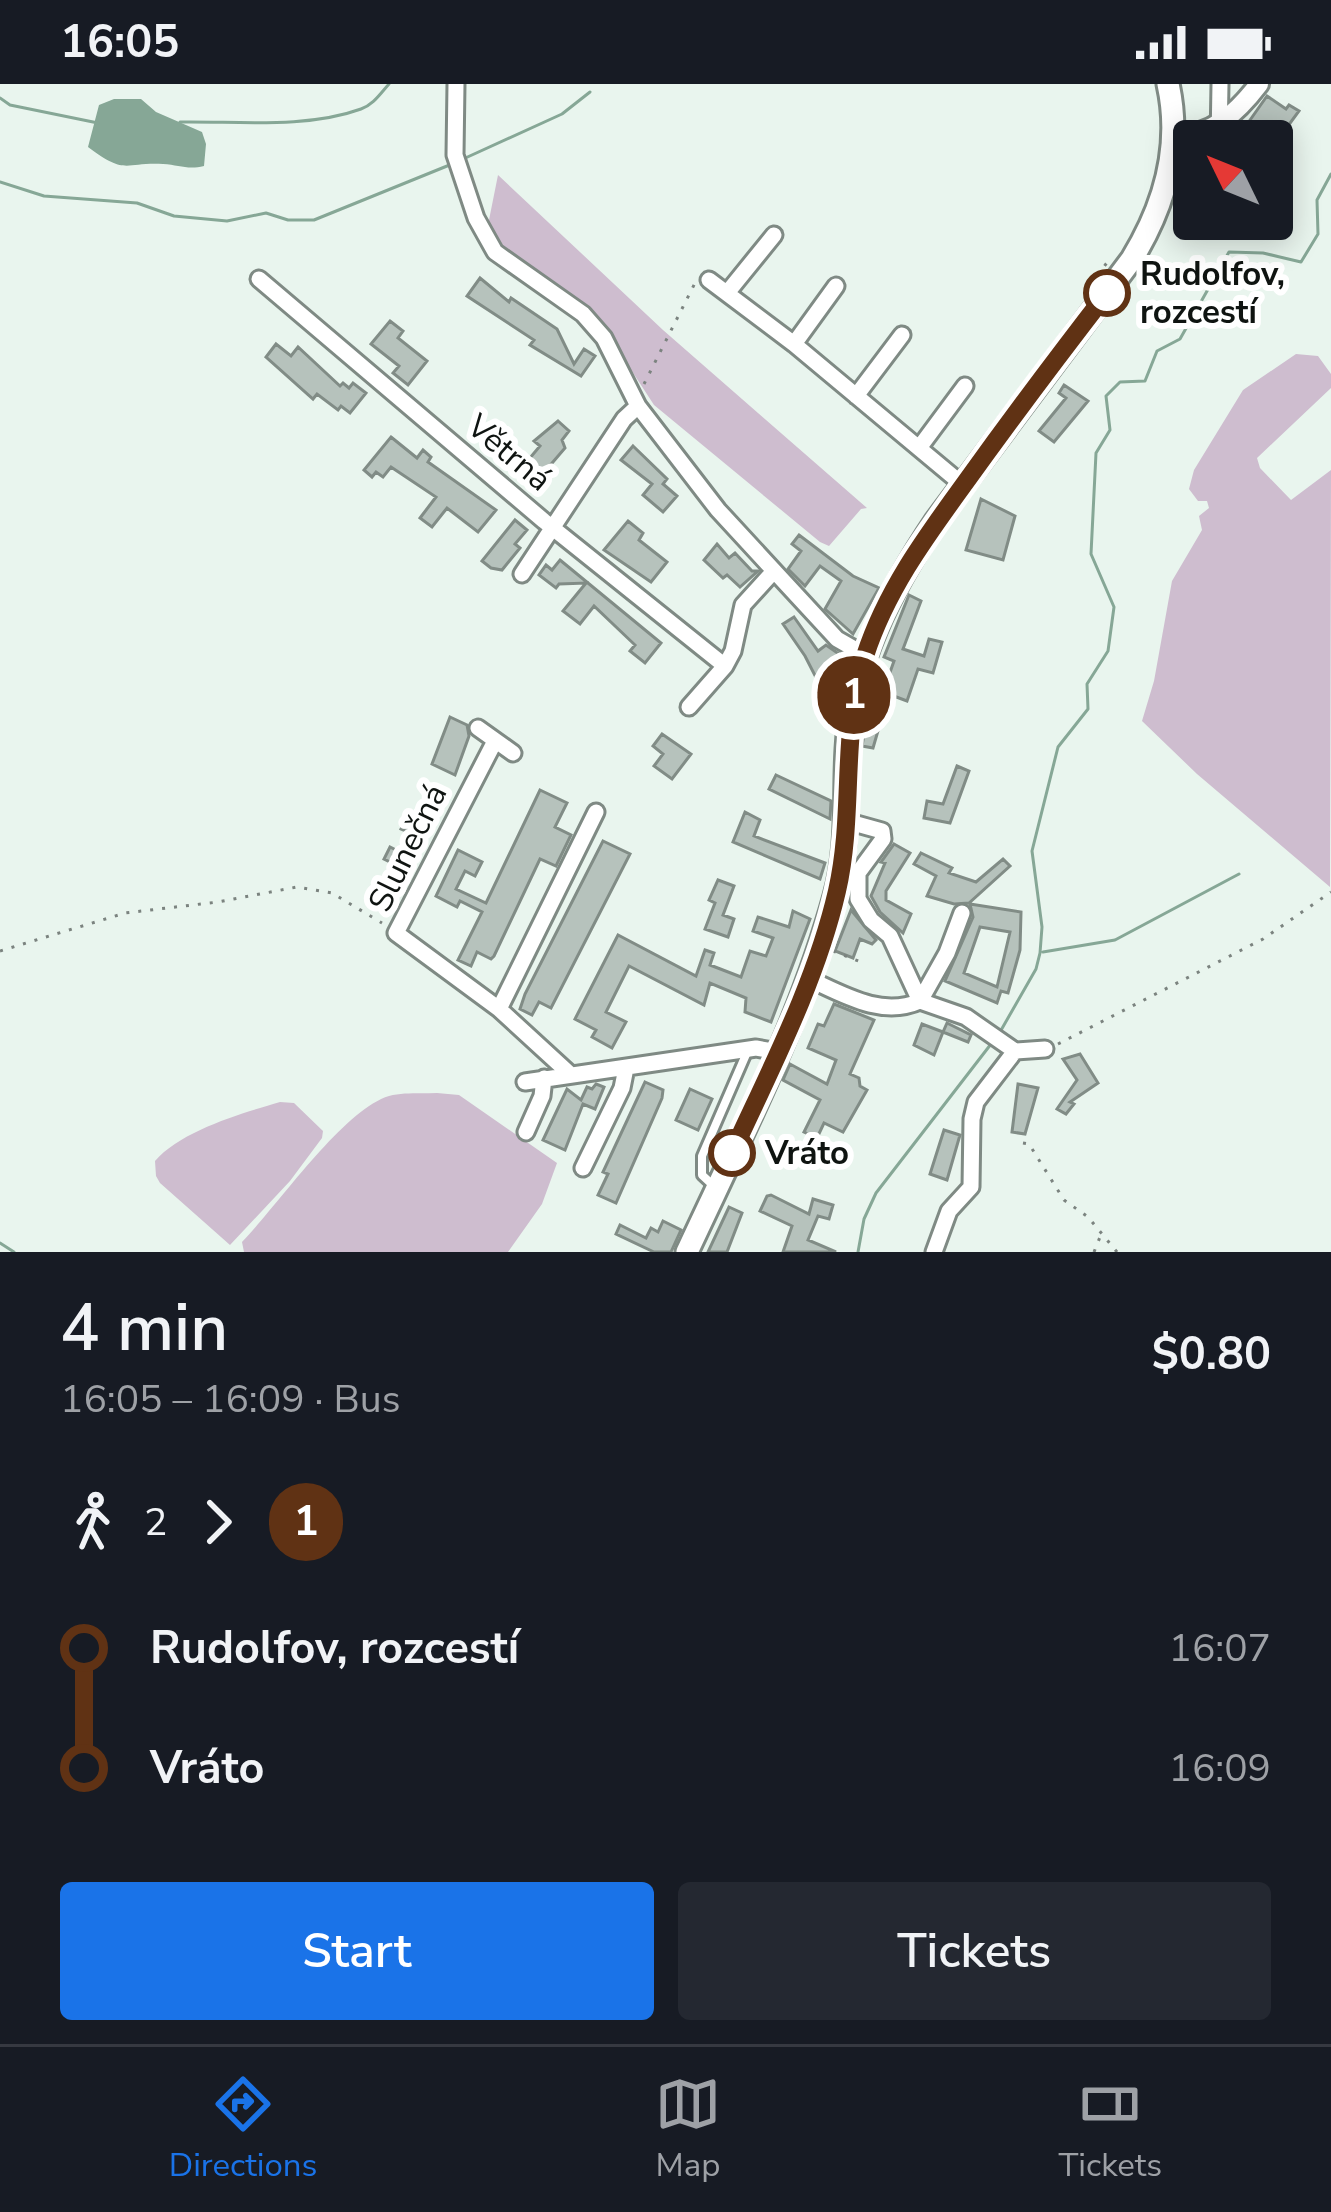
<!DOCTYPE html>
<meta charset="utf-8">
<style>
body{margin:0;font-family:"Nunito Sans",sans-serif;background:#242831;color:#f1f3f6;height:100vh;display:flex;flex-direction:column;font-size:45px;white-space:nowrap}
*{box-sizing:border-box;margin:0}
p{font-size:39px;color:#9ea1a6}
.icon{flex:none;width:66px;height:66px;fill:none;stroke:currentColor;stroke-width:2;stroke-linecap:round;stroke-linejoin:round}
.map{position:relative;height:1168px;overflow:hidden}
.side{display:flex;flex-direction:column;background:#171b24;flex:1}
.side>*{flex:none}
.badge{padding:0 24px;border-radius:39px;font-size:42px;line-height:78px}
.needle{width:78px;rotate:313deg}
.fabs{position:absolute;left:1173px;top:36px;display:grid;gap:24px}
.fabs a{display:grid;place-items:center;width:120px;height:120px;border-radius:12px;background:#171b24;box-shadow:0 6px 30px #0003;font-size:60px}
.map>.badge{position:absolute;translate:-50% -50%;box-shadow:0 0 0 6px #fff}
.legs{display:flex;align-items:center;gap:18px;height:132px;padding:0 60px;font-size:39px}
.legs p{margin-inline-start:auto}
.headline{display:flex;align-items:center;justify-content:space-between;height:204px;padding:0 60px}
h1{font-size:66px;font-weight:600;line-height:90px}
.button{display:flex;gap:24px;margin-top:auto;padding:24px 60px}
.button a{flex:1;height:138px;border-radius:12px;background:#1a73e8;color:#fff;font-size:48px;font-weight:600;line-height:138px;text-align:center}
.button a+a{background:#242831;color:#f1f3f6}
ul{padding:0 60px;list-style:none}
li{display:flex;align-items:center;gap:42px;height:120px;font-size:45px}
li i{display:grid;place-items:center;width:18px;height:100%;margin:0 15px;background:currentColor}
li i::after{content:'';width:30px;height:30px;margin:-15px;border:9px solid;border-radius:50%;background:#171b24}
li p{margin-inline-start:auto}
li:first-child i{background:linear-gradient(#0000 50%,currentColor 0)}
li:last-child i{background:linear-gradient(currentColor 50%,#0000 0)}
.status{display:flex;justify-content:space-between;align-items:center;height:84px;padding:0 60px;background:#171b24;direction:ltr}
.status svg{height:33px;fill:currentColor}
.menu{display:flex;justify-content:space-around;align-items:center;height:168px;border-top:3px solid #363941;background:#171b24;font-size:33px;color:#9ea1a6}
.menu a{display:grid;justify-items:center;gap:6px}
.menu .on{color:#1a73e8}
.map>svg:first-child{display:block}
</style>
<div class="status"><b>16:05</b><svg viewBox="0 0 49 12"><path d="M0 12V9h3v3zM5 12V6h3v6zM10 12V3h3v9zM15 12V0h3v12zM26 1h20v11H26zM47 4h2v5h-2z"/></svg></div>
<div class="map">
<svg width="1331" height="1168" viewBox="0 0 1331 1168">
<rect width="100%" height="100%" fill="#e9f5ee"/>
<path fill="#cebdcf" d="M498,91L663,246L867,424L861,425L829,462L820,458L654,321L598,235L504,165L488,141Z
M1296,270L1318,272L1331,290V304L1257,374L1260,384L1291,416L1331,386L1330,803L1197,690L1142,637L1154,597L1172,497L1202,446L1199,432L1209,424L1207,417H1198L1189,405L1194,386L1243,306Z
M437,1009L459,1011L557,1079L542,1120L508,1168H244L242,1158C279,1120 343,1026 389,1012C404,1008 422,1010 437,1009Z
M280,1018L294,1019L323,1047L322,1054L290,1097L230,1161L160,1099L156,1092L155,1077C182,1046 243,1029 280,1018Z"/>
<path fill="#86a796" d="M114,15H141L156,28L202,48L206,60L204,82C188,86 179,81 163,80C123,78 127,92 88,63L99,21Z"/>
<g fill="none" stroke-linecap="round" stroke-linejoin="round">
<path stroke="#86a796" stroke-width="3" d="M0,14L10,21L98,39
M180,38C237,37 306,45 361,25C373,21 380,10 389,0
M461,76L562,30L590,8
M0,98L44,112L137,119L174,132L227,137L266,129L288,136H314L452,80
M1043,868L1115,856L1239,790
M1000,948L1036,885L1040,869L1042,843L1032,767L1058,663L1088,625L1087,600L1108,567L1114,523L1091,470L1096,369L1110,346L1106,312L1120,298L1145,297L1157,267L1180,255L1229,168L1263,169L1301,178L1318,150L1317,116L1331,90
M0,1159L14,1168
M858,1168L864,1135L876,1109L991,960"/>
</g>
<path fill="#b6c2bc" stroke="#818c86" stroke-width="3" fill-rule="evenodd" d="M1267,12L1286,25L1289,21L1299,27L1277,57H1259L1243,46Z
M480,194L509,218L511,214L557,245L574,280L584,265L595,272L581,292L530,261L534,256L467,212Z
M390,237L403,247L398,254L427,277L408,301L393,289L399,282L371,260Z
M276,260L291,272L298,263L340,302L343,299L349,304L353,299L366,309L350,329L341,322L338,326L317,310L313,315L266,273Z
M1064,301L1088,317L1054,358L1039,347L1066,314L1059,309Z
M558,337L569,347L562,356L565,364L547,385L551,389L536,402L519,387L540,362L534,357Z
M391,353L417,374L423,366L431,373L428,378L496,426L478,448L447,424L432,443L420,434L436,413L391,383L383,393L376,388L372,393L364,386Z
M633,362L667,395L663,400L677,412L663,428L643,411L652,400L621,376Z
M981,415L1015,432L1003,476L966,466Z
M515,436L527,446L515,460L520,464L502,486L491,484L482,477Z
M628,437L643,449L639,456L667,478L651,498L604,466Z
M799,451L853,492L879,504L853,550L825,525L841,497L820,482L805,502L788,485L801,467L792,460Z
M717,460L729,474L735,469L752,487H758L740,503L727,491L723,494L704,476Z
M560,476L661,559L645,579L630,567L635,561L594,522L580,540L563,527L586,499L559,500L556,504L539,491L546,481L552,486Z
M909,511L921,517L903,565L924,572L929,555L942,558L933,589L918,585L907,617L883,608L894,577L884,573Z
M794,533L818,567L826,561L839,570L846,582L836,587L840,597L835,599L838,605L825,611L805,572L783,540Z
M871,611L887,616L873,664L862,662Z
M450,633L467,641L469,652L455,691L432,680Z
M662,650L691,670L672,695L654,682L663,670L653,662Z
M957,682L969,687L950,739L924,734L927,717L943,720Z
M776,691L831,717L830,735L769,705Z
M540,706L567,719L555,743L571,751L556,782L540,775L494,872L491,875L477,868L471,882L458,876L482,828L460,817L457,823L436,812L458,766L482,778L475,792L465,787L456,805L486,819Z
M745,728L760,736L754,752L825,779L820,795L733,758Z
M408,731L431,742L406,783L412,785L407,797L396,792L400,783L384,775L390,763L400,768L410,749L401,745Z
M603,757L630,770L551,924L539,918L532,931L520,925L525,910Z
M894,760L910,769L886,807V816L911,830L903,849L880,828L871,812L885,779L881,778Z
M921,769L952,784L949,789L976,798L1003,775L1010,782L969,819L954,820L927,812L936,792L914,780Z
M718,796L734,802L723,831L734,835L728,853L705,845L715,819L709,816Z
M970,820L1021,828L1020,866L1008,909L1001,907L997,919L945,897L973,833ZM980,843L1010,848L997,903L964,889Z
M851,826L876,856L872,860L860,855L853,874L835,867Z
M793,827L810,835L771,938L745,928L746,914L710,899L704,921L629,882L606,928L626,938L612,964L592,953L596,946L575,935L618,851L696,892L705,866L714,869L710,881L741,893L750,867L766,872L773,854L753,847L758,833L789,843Z
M834,920L874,936L850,990L859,994L860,1002L867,1006L843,1048L824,1039L817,1054L804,1048L820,1016L783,996L790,980L827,1000L836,976L808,964L818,940L824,942Z
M947,939L971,951L968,958L943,948L934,971L914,961L922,940L943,948Z
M1080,970L1098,999L1070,1018L1074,1020L1066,1030L1057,1025L1077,996L1063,975Z
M645,998L663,1006L662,1014L616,1119L598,1111L608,1090L603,1088Z
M596,1000L604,1003L595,1025L583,1020L565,1066L543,1056L567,1005L581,1016L587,1003L592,1005Z
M1018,1000L1038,1004L1025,1050L1012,1048Z
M690,1005L712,1015L698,1046L676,1036Z
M944,1046L960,1051L947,1096L930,1090Z
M771,1111L809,1130L813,1115L833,1121L829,1135L818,1132L808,1156L836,1168H783L792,1142L760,1127L767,1112Z
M729,1123L742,1129L727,1168H708Z
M663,1137L681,1146L671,1168H654L616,1150L620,1141L646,1154L651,1144L658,1148Z"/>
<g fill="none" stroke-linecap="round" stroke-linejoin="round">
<g stroke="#7f8a84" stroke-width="14">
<path id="service" d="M716,1104L702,1091V1072L748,966"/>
</g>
<g stroke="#7f8a84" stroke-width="21">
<path id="minor" d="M456,0L455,71L476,134L495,168L583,230L604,254L638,322L718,426L837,555L865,571
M1219,57L1220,0
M1185,107L1194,95
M259,195L544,437L725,582
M709,196L794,260L963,401
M727,209L774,151
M794,260L836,202
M856,312L902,251
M919,364L965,302
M522,490L624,335L638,322
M689,623L725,582L733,567L743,521L773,488
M478,644L513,669
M495,657L396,849L499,925L571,991
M846,737L882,747L883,755L858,789V815L871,836L890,852L920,917
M809,895C844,911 882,934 920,917L966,933L1015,967L1045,965
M920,917L947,869L962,829
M499,925L596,728
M525,998L756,964L778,968
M526,1048L542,1012L544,994
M583,1084L622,1004L626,984
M934,1168L949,1127L971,1103L972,1035L976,1018L1015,967"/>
</g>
<g stroke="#7f8a84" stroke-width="24">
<path id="tertiary" d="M1174,53C1213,51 1236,30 1259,0"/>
</g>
<g stroke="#7f8a84" stroke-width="27">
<path id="secondary" d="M687,1168C741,1052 801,935 835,812C849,764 844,714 847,665C851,581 890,506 936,437L1132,175C1165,121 1182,63 1168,0"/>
</g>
<path stroke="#7b837f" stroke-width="3" stroke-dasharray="3 9" stroke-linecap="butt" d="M1090,201L1109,176
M644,300L696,197
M0,867L125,829L218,818L297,803L332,809L382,839
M833,867L861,878
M1058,960L1263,855L1331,808
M1023,1059L1029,1060L1064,1116L1088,1133L1117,1168
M1094,1168L1102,1148"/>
<use href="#service" stroke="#fff" stroke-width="8"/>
<use href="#minor" stroke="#fff" stroke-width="15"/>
<use href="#tertiary" stroke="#fff" stroke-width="18"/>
<use href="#secondary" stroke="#fff" stroke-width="21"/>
</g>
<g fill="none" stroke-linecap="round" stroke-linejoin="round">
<g stroke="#fff" stroke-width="27">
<path id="line-1" d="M732,1069C771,984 816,898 837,807C855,729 840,649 865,572C886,507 925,454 965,399C1011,335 1059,271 1107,209"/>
</g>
<use href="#line-1" stroke="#603214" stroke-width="18"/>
</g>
<g fill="#fff" stroke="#603214" stroke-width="6">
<circle cx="1107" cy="209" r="21"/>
<circle cx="732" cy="1069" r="21"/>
</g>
<g text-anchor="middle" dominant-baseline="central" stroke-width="12" stroke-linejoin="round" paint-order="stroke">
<g font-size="33" font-weight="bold" fill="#0f1411" stroke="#fff" text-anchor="start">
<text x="1140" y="190">Rudolfov,<tspan x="1140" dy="38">rozcestí</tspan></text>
<text x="765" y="1069">Vráto</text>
</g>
<g font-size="33" fill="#0f1411" stroke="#fff">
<text transform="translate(509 369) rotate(40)">Větrná</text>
<text transform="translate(408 764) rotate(-64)">Slunečná</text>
</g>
</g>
</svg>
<div class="fabs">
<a><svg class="needle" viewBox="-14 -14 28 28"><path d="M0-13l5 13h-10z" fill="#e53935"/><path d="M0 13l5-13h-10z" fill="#9ea1a6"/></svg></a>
</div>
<b class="badge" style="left:854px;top:611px;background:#603214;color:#fff">1</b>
</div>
<section class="side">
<div class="headline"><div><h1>4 min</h1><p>16:05 – 16:09 · Bus</p></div><b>$0.80</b></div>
<div class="legs"><svg class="icon" aria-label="walk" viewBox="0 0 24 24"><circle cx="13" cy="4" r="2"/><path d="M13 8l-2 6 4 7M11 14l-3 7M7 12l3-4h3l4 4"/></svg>2<svg class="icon" aria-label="forward" viewBox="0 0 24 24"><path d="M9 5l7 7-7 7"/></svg><b class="badge" style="background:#603214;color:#fff">1</b></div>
<ul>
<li><i style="color:#603214"></i><b>Rudolfov, rozcestí</b><p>16:07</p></li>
<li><i style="color:#603214"></i><b>Vráto</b><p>16:09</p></li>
</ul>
<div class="button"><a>Start</a><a>Tickets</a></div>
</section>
<nav class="menu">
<a class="on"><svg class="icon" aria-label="directions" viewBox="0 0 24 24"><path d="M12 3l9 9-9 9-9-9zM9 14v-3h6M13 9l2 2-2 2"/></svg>Directions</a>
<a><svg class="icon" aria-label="map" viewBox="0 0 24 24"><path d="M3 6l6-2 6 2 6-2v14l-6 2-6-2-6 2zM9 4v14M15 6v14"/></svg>Map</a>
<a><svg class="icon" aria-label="tickets" viewBox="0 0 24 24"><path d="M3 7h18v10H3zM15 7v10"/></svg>Tickets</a>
</nav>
